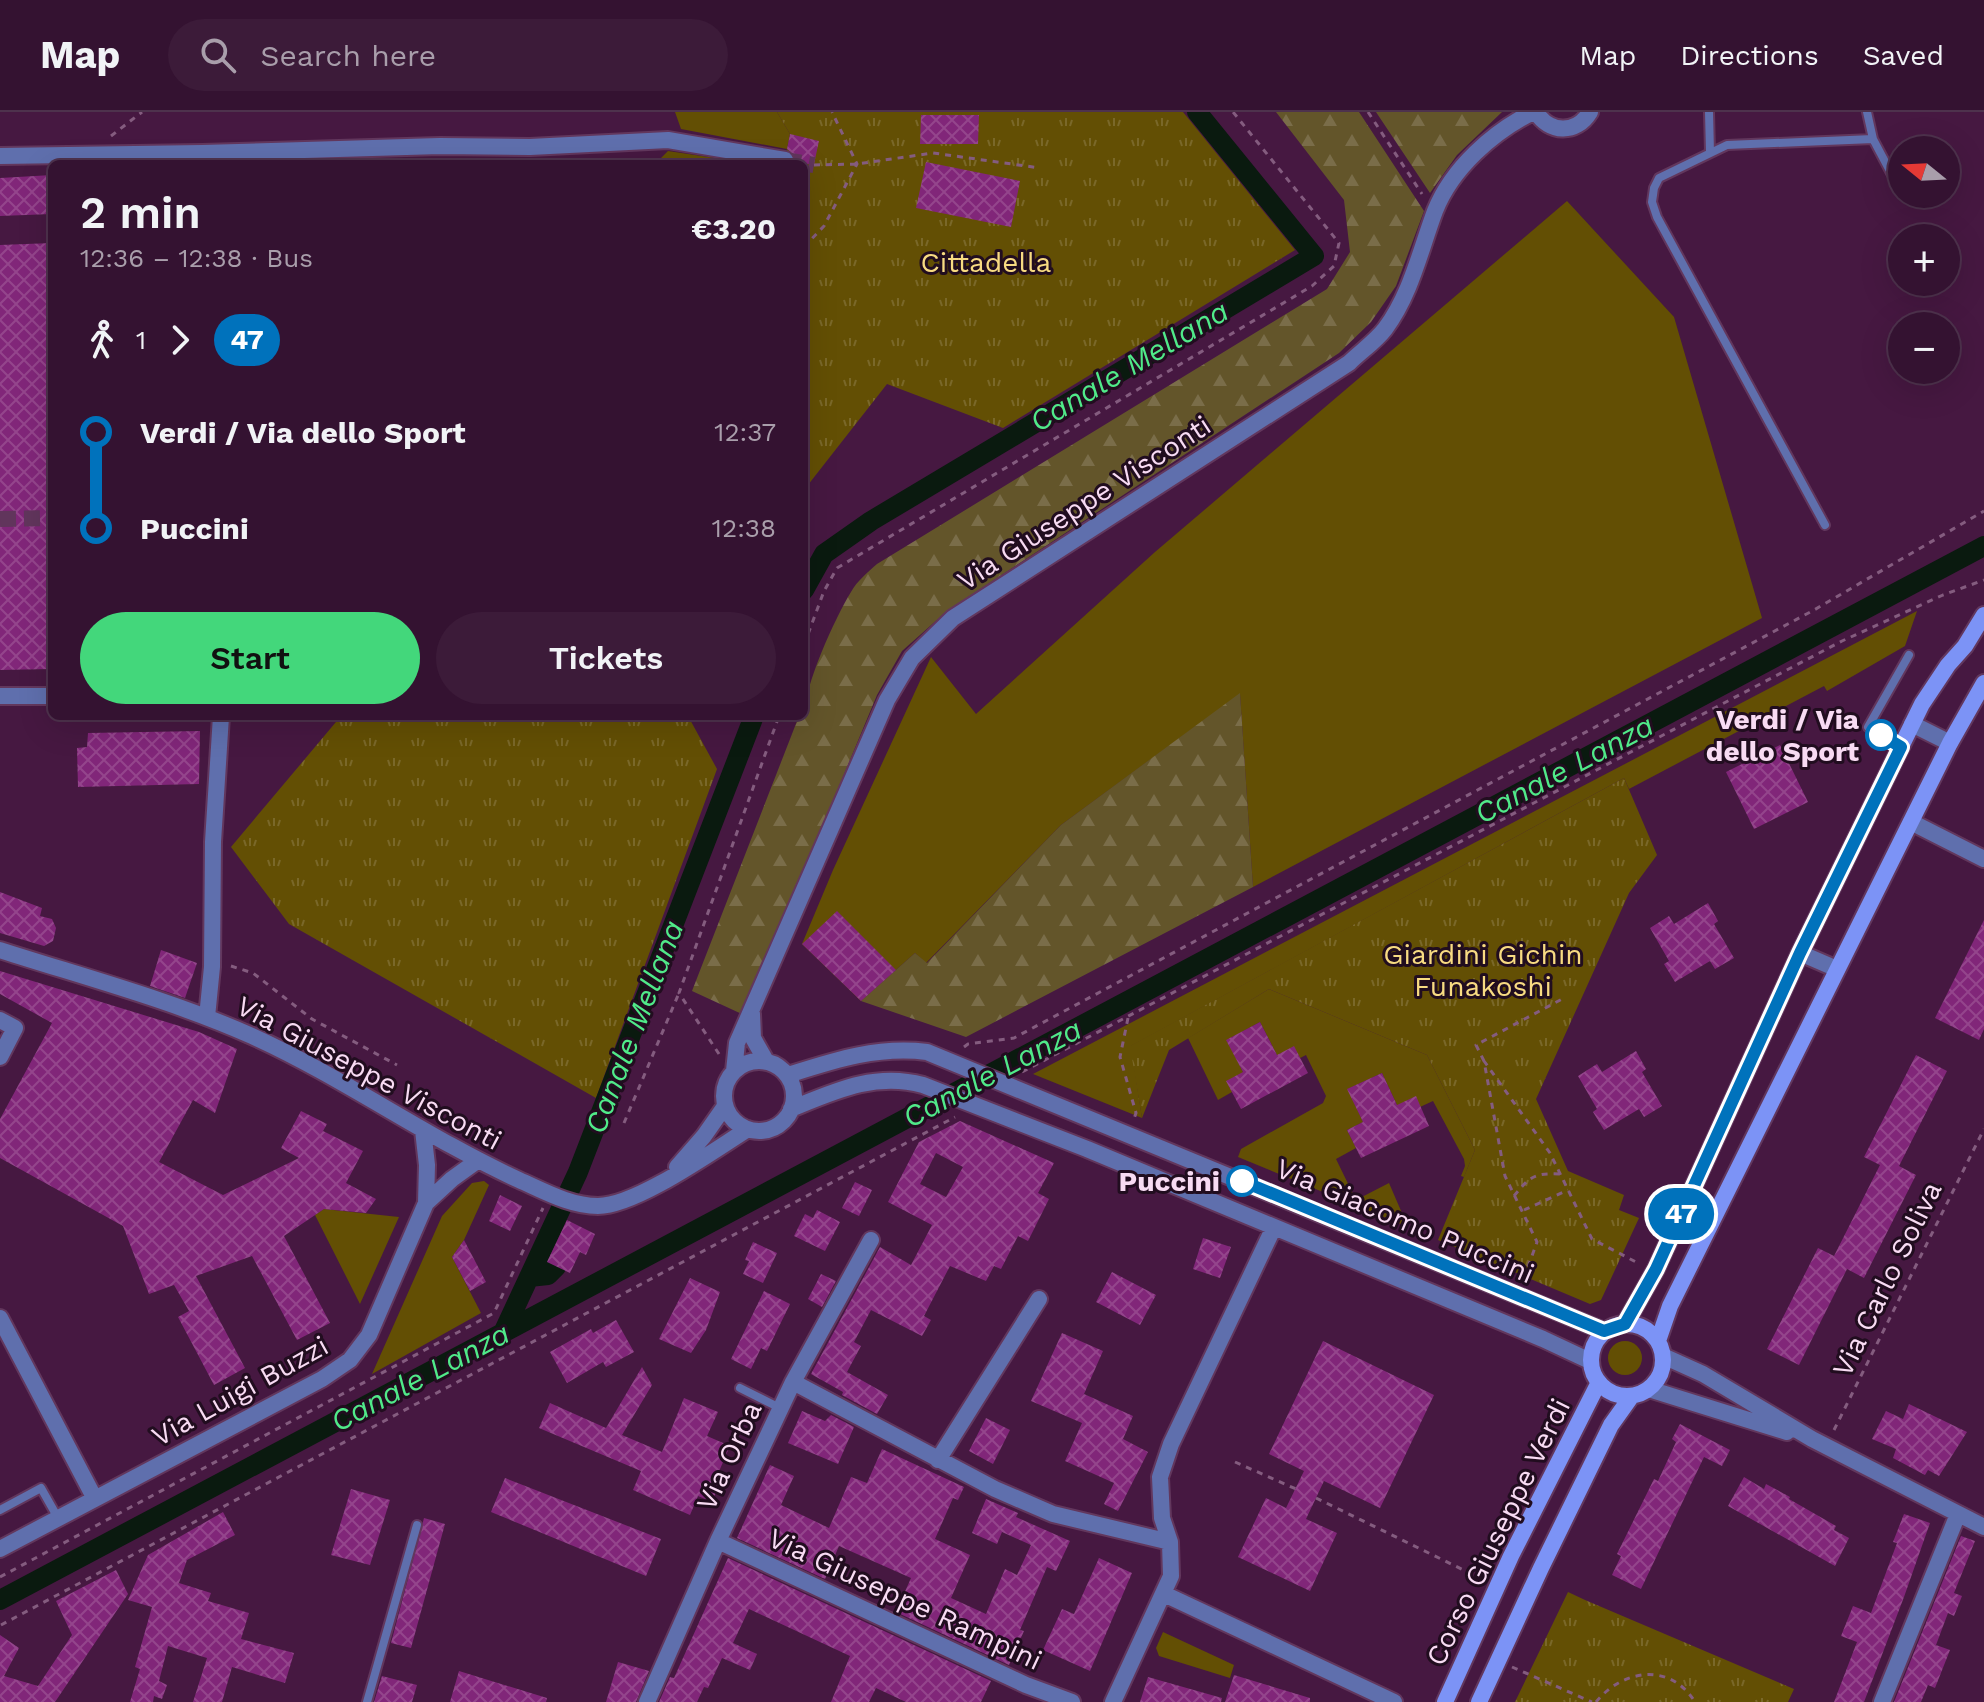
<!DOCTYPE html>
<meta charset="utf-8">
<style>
body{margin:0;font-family:"Work Sans",sans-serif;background:#3c1b39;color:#f1f3f6;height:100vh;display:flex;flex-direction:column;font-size:30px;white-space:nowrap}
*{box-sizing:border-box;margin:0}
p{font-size:26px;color:#a99eab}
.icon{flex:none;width:44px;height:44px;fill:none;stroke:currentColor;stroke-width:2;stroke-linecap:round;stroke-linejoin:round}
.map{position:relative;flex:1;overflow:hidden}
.sheet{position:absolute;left:48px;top:48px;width:760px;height:560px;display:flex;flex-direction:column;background:#341231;border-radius:12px;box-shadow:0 8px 32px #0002,0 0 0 2px #4e324d}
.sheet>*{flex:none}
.badge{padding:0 16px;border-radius:26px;font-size:28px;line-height:52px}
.needle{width:52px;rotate:288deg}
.fabs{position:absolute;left:1888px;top:24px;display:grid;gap:16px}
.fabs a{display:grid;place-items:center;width:72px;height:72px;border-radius:50%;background:#341231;box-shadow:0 8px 32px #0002,0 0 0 2px #4e324d;font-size:40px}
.map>.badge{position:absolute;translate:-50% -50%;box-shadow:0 0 0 4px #fff}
.legs{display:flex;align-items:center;gap:12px;height:88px;padding:0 32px;font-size:26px}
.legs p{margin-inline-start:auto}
.headline{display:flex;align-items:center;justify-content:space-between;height:136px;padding:0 32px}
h1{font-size:44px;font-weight:600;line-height:60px}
.cta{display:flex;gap:16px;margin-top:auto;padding:16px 32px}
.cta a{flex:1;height:92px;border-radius:48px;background:#43d77b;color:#111;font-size:32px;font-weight:600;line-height:92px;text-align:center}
.cta a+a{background:#3c1b39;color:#f1f3f6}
ul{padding:0 32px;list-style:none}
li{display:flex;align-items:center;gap:28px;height:96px;font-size:30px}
li i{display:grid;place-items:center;width:12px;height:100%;margin:0 10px;background:currentColor}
li i::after{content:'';width:20px;height:20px;margin:-10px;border:6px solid;border-radius:50%;background:#341231}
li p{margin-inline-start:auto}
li:first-child i{background:linear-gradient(#0000 50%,currentColor 0)}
li:last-child i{background:linear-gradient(currentColor 50%,#0000 0)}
header{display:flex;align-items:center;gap:48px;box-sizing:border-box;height:112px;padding:0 40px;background:#341231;border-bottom:2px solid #4e324d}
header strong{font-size:38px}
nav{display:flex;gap:44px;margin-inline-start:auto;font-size:28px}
.search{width:560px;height:72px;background:#3c1b39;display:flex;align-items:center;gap:20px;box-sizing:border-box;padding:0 28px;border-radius:44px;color:#a99eab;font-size:30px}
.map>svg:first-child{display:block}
</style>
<header>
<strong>Map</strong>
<div class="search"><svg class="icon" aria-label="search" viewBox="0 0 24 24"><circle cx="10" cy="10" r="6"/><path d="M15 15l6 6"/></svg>Search here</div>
<nav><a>Map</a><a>Directions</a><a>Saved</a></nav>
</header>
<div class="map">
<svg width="1984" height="1590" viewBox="0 0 1984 1590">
<defs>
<pattern id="forest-firs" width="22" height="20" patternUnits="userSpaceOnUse" patternTransform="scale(2)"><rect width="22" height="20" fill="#63552a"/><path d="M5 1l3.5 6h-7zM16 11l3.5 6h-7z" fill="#7a6d49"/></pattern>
<pattern id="park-tufts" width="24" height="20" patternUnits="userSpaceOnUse" patternTransform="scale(2)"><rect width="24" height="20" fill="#634f04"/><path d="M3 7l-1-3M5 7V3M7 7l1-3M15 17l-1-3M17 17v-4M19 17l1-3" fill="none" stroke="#7a6829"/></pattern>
<pattern id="building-cross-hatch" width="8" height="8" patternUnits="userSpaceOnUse" patternTransform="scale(2)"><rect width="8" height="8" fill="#812679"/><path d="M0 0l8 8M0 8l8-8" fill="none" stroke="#94458c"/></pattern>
</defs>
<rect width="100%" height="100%" fill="#461841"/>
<path fill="#634f04" d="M675,0H777L790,22L787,37L681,17Z
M668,39L756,52H655Z
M1567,89L1674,205L1762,506L1253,775L1240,582L1061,713L926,851L915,841L861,889L802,832L833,758L931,545L976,602L1155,440Z
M1917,499L1905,534L1827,579L1824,574L1629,677L1624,666L1131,934L1142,1006L1033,962Z
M1269,877L1427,943L1475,1038L1464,1065L1461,1064L1465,1054L1464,1047L1433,989L1420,995L1397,993L1382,961L1348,977L1363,1010L1347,1018L1356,1036L1336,1047L1356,1088L1389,1071L1408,1115L1238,1045L1241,1037L1323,991L1326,984L1306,943L1300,946L1277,943L1260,910L1227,928L1243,960L1232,980L1218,988L1188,926Z
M484,1069L489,1073L464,1128L452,1145L481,1201L372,1262L442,1104L472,1071Z
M324,1097L399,1105L360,1192L315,1103Z
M1608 1246a17 17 0 1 1 34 0a17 17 0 1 1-34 0Z
M1163,1520L1234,1553L1230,1566L1159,1544L1156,1536Z"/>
<path fill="url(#forest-firs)" d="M1276,0H1359L1424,99L1396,174L1371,210L1339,241L947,499L902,539L877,583L744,903L692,879L799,604H804C804,574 835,506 851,480C857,469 868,460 877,452L1327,177L1350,140L1344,88Z
M1376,0H1502L1457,43L1430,81Z
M1240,581L1253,775L966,925L861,889L915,841L927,851L1061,713Z"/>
<path fill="url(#park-tufts)" d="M777,0H1183L1295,138L1003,316L887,272L804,378V52H784L790,22Z
M341,604H688L717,657L596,986L289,812L231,735Z
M1624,666L1657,743L1629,781L1536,987L1568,1059L1624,1083L1619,1098L1639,1106L1601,1188L1590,1192L1438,1128L1475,1038L1427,943L1269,877L1169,938L1142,1006L1130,934Z
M1568,1480L1585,1488L1794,1577L1788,1590H1515Z"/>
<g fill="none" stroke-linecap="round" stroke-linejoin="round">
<path stroke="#0a1a0f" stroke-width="20" d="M804,478L824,442L871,409L1314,144L1197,0
M529,1165L548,1163L556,1155
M503,1221L578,1060L754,604
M0,1488L1984,434"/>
</g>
<path fill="url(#building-cross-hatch)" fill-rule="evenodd" d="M921,3H979L978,32H920Z
M790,22L819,29L814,52H795V44L787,37Z
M926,50L1020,69L1011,115L916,96Z
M52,63V102L0,104V66Z
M52,131V557L0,558V133Z
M200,619L199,672L78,675L77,636L87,635L88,621Z
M1780,633L1808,690L1754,717L1726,660Z
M0,780L42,796L40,804L52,807L56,816L53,829L44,834L0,821Z
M1708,791L1718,809L1714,812L1734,846L1715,857L1710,849L1675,870L1664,852L1669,849L1650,816L1669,804L1674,812Z
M837,799L896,858L861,889L802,832Z
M1984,808V917L1979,928L1935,906Z
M161,838L197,851L185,886L150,874Z
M0,859L199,920L237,937L215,1001L193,988L159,1050L223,1083L299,1046L281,1036L301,999L327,1012L323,1019L363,1039L346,1071L376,1087L366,1101L324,1097L284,1124L330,1211L297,1228L252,1144L196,1164L245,1256L214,1273L178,1205L189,1199L174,1173L149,1182L123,1114L0,1046V1007L52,911L0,882Z
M1260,910L1277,943L1294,934L1308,961L1241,997L1226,969L1243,960L1226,928Z
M1636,939L1646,957L1642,960L1662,994L1644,1005L1639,997L1604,1018L1593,1000L1597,997L1578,964L1597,952L1602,960Z
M1916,943L1947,959L1899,1054L1916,1063L1864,1166L1847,1157L1799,1253L1767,1237L1818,1136L1834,1144L1880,1053L1864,1045Z
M1382,961L1397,993L1416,984L1429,1014L1361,1046L1347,1018L1363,1010L1347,977Z
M960,1009L1054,1051L1038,1081L1049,1087L1028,1129L1018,1124L1001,1157L994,1154L986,1169L950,1154L924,1204L931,1208L922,1224L871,1198L854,1230L861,1234L847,1260L888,1283L877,1302L842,1283L843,1280L811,1262L880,1135L911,1153L932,1113L888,1090L919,1030ZM936,1041L963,1055L946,1085L920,1072Z
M855,1070L872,1078L859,1104L842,1096Z
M500,1083L522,1094L510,1119L489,1109Z
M817,1098L840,1110L825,1139L794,1124L805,1102L813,1106Z
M567,1108L595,1122L586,1143L580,1140L570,1161L547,1150Z
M1203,1126L1231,1135L1220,1166L1193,1157Z
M464,1128L486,1170L470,1179L452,1145Z
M753,1130L777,1141L763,1171L743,1162L749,1149L745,1148Z
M1112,1160L1156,1183L1140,1213L1096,1190Z
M821,1162L836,1169L822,1195L808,1187Z
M690,1166L720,1180L706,1218L691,1241L659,1227Z
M764,1179L790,1192L767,1239L761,1236L751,1257L731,1247Z
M616,1208L634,1240L606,1255L603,1250L567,1271L550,1240L591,1217L593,1221Z
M1062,1221L1103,1239L1084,1282L1133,1304L1123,1327L1148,1340L1118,1399L1104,1392L1114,1371L1065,1349L1082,1311L1031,1289Z
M1323,1229L1434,1283L1380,1396L1324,1369L1306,1407L1337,1421L1310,1479L1238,1445L1266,1386L1286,1396L1304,1359L1269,1342Z
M642,1255L652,1273L622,1323L662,1340L684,1286L718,1300L707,1324L730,1334L717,1364L722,1366L712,1390L698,1384L690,1403L633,1378L641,1359L539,1316L550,1291L606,1316Z
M1909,1292L1967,1320L1939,1364L1928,1358L1925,1363L1893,1346L1896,1337L1872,1327L1886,1299L1903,1307Z
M802,1299L825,1309L831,1303L854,1315L838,1352L788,1331Z
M986,1306L1010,1318L993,1352L969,1339Z
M1680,1312L1730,1338L1722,1354L1704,1345L1641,1477L1612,1463L1621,1444L1617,1442L1654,1367L1658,1369L1676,1330L1672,1327Z
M882,1337L964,1375L958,1388L953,1386L935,1427L970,1443L951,1486L986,1502L1005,1457L1017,1463L1031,1433L1002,1420L997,1432L972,1421L986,1387L1018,1401L1016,1405L1070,1429L1056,1459L1047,1455L1020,1518L1024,1519L1009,1553L896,1500L911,1466L839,1434L825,1467L737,1426L770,1353L794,1364L781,1393L829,1416L851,1365L867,1371Z
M1744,1365L1764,1377L1766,1372L1790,1385L1789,1387L1836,1414L1834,1418L1849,1426L1835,1454L1728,1394Z
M505,1366L661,1427L646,1464L491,1400Z
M351,1377L390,1388L370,1453L331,1443Z
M223,1400L235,1423L187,1448L179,1471L211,1481L208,1489L249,1501L241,1527L294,1541L285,1571L232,1555L222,1590H193L207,1546L168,1534L159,1569L167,1573L162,1587L154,1584L153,1590H130L140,1557L135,1555L152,1495L128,1488L148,1443Z
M1904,1402L1930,1411L1904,1485L1864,1590H1834L1857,1530L1841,1524L1853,1494L1871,1501L1897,1431L1893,1430Z
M424,1406L445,1412L411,1536L391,1531Z
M1961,1424L1975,1429L1954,1481L1962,1484L1954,1504L1948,1501L1936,1533L1950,1538L1935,1576L1928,1573L1921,1590H1894Z
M728,1446L991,1569L981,1590H906L876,1576L869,1590H831L850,1544L749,1497L733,1531L757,1542L750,1558L722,1546L708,1576L704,1575L697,1590H659L670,1565L674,1566Z
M1099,1446L1132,1461L1090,1559L1043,1538L1062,1497L1074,1502Z
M116,1458L128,1482L55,1590H0V1523L19,1536L4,1564L38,1574L72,1523L56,1489Z
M618,1550L649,1559L636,1590H606Z
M459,1559L547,1586L546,1590H450Z
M1234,1563L1310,1586V1590H1225Z
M382,1564L417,1573L412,1590H374Z
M1148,1565L1222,1586L1221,1590H1140Z"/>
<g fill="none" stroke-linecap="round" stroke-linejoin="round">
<path stroke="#61355c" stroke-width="16" stroke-dasharray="16 8" stroke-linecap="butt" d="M785,48L814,53
M0,407L52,406"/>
<g stroke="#62375d" stroke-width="12">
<path id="lane" d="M1709,0L1710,40
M1867,0L1873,27L1899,76
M1825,413L1657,105L1652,90L1654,76L1659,66L1727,33L1873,27
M1901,635L1868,615L1909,543
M740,1276L780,1296
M0,1398L41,1376L58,1406
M367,1590L417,1413"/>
</g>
<g stroke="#62375d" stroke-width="20">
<path id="street" d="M1536,0C1549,21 1576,23 1590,0
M0,44L202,41L440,34L530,35L668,28L785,48
M0,584H52
M1912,612L1950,631
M1911,710L1984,747
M0,838C84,865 171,888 252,924C343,965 427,1026 519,1068C544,1079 570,1094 598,1094C636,1094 713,1039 748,1017
M1800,841L1837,857
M752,902L753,926L766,949
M207,905L212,855L213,730L221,604
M0,908L15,916L0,945
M724 984a35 35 0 1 1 70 0a35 35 0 1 1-70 0Z
M734,959L737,931L887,588L912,546L953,506L1349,251C1360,240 1375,230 1385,217C1411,182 1420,139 1435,99C1452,56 1493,20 1533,0
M788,963C835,948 877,934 927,940L1604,1219
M791,997C835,979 875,960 923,973L1087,1037L1543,1227L1590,1249
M423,1018L427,1053L426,1091
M677,1055L704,1024L725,994
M0,1206L95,1387
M1663,1244L1703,1262L1812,1327L1984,1415
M793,1270L995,1377L1053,1402L1170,1430
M1649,1277L1787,1320
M938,1348L1039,1187
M718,1429L1026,1573L1072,1590
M0,1437L322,1267L350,1248L369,1223L426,1091L452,1067L477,1049
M1164,1482L1394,1590
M647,1590L718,1429L793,1270L871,1128
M1113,1590L1171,1464L1170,1430L1162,1406L1160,1365L1171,1332L1274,1115
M1882,1590L1958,1402"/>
</g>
<g stroke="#62375d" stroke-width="20">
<path id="secondary" d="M1591 1248a36 36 0 1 1 72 0a36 36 0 1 1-72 0Z
M1625,1212L1656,1157L1800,841L1922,592L1948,553L1965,534L1984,503
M1658,1229L1670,1194L1950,631L1984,571
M1445,1590L1511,1444L1598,1272
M1479,1590L1541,1456L1611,1313L1631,1285"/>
</g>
<path stroke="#845c7f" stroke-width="3" stroke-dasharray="6 6" stroke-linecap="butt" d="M1368,0L1422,82
M111,24L142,0
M814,53L857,52L933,41L1040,56
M804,135L824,114L857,52L832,0
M804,533L824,479L837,456L1312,174L1334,154L1339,131L1233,0
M231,854L253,861L312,907L397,953
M1128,906L1120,945L1136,1001L1134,1007
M964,935L968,932L1014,926L1814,498L1984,399
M719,942L679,881L779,604
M1484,949L1476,933L1564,886
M1022,960L1842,529L1943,483L1984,468
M624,1011L679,881
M1514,1084C1530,1064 1535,1061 1560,1062
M1524,1098L1568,1078
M1524,1166L1537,1130L1505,1064L1484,949L1550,1041L1592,1127L1636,1150
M1834,1318L1984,1017
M1235,1350L1296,1377
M1316,1386L1482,1467
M0,1465L494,1201L543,1096
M1,1513L955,1005
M1512,1555L1592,1590
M1596,1590C1623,1557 1670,1550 1695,1590"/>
<use href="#lane" stroke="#5f6fad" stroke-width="8"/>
<use href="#street" stroke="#5f6fad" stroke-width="16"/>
<use href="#secondary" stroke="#7c93f6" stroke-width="16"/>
</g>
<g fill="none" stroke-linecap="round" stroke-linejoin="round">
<g stroke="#fff" stroke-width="18">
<path id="line-1" d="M1242,1069L1604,1219L1625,1212L1656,1157L1800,841L1901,635L1881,623"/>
</g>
<use href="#line-1" stroke="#0072bc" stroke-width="12"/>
</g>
<g fill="#fff" stroke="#0072bc" stroke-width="4">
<circle cx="1881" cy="623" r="14"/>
<circle cx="1242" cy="1069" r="14"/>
</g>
<g text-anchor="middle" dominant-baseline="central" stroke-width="6" stroke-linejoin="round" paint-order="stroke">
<g font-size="28" fill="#f8db82" stroke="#210d1f">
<text x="986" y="150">Cittadella</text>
<text x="1483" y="842">Giardini Gichin<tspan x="1483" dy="32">Funakoshi</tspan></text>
</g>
<g font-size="28" fill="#f8dbf3" stroke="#210d1f">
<text transform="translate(1084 391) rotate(-33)">Via Giuseppe Visconti</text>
<text transform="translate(369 961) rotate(28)">Via Giuseppe Visconti</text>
<text transform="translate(1405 1109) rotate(23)">Via Giacomo Puccini</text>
<text transform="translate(1887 1167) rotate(-64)">Via Carlo Soliva</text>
<text transform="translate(240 1279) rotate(-29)">Via Luigi Buzzi</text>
<text transform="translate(729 1344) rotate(-65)">Via Orba</text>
<text transform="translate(1498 1420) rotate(-64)">Corso Giuseppe Verdi</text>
<text transform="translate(905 1487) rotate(25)">Via Giuseppe Rampini</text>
</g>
<g font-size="28" font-weight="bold" fill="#f8dbf3" stroke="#210d1f" text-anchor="end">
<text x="1859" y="607">Verdi / Via<tspan x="1859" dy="32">dello Sport</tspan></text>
<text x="1220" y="1069">Puccini</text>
</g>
<g font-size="30" font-style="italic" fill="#50ea89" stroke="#210d1f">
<text transform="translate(1129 254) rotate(-31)">Canale Mellana</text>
<text transform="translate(1564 657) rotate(-28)">Canale Lanza</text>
<text transform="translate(634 915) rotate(-69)">Canale Mellana</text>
<text transform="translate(992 961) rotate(-28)">Canale Lanza</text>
<text transform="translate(420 1265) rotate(-28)">Canale Lanza</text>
</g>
</g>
</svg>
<div class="fabs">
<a><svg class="needle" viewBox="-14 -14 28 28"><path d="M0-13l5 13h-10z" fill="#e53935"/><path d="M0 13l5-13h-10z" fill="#a99eab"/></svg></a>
<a>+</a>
<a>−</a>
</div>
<b class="badge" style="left:1681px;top:1102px;background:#0072bc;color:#fff">47</b>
<section class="sheet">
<div class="headline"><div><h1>2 min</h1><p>12:36 – 12:38 · Bus</p></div><b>€3.20</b></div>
<div class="legs"><svg class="icon" aria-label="walk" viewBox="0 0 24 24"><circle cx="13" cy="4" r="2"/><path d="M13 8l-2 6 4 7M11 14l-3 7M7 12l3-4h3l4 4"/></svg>1<svg class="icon" aria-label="forward" viewBox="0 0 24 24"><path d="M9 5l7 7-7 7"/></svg><b class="badge" style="background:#0072bc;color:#fff">47</b></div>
<ul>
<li><i style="color:#0072bc"></i><b>Verdi / Via dello Sport</b><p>12:37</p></li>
<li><i style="color:#0072bc"></i><b>Puccini</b><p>12:38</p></li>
</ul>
<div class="cta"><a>Start</a><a>Tickets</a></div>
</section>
</div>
